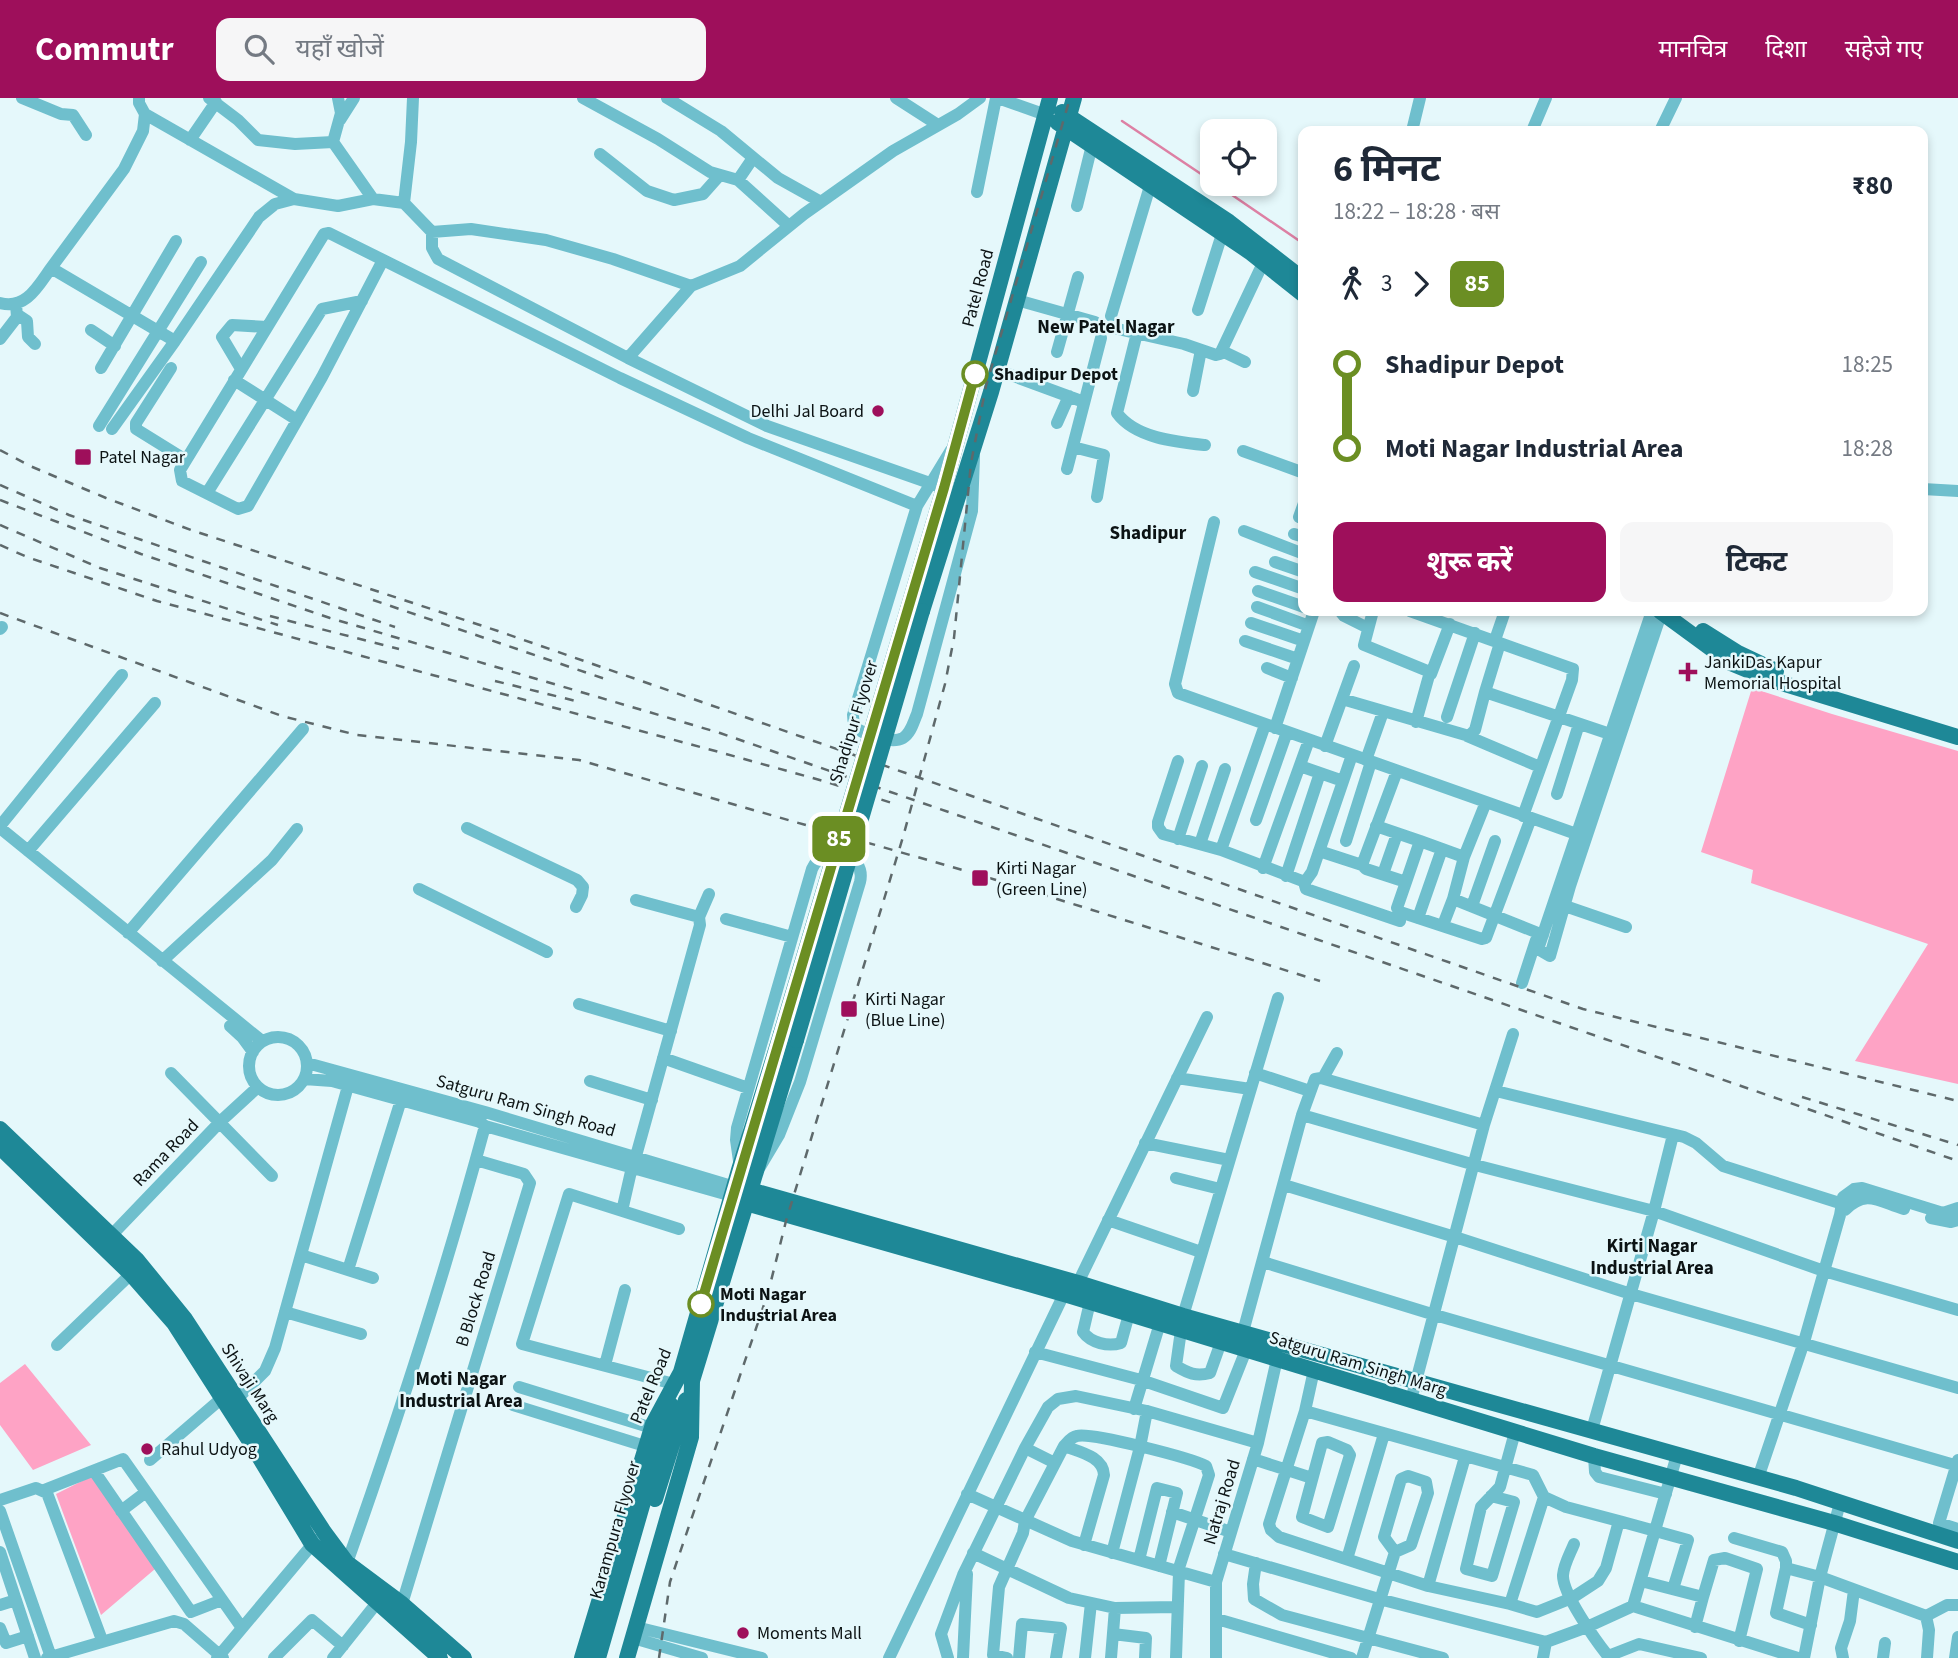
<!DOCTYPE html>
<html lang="hi">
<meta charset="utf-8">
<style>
body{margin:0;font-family:"Source Sans 3","Noto Sans Devanagari",sans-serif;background:#f6f6f7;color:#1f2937;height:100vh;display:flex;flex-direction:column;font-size:26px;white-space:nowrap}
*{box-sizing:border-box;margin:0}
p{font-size:23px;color:#747a83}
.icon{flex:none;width:38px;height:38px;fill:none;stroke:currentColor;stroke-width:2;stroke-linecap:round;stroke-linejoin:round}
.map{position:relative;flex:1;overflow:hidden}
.details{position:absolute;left:1298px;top:28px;width:630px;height:490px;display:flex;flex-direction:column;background:#fff;border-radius:14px;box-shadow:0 4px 10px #0003}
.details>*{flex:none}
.badge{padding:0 14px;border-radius:10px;font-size:24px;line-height:46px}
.fabs{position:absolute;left:1200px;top:21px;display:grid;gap:14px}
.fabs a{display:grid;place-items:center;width:77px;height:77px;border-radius:14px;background:#fff;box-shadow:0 4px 10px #0003;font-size:35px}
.map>.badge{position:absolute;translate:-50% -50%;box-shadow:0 0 0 4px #fff}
.legs{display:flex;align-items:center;gap:10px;height:77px;padding:0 35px;font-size:23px}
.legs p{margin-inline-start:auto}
.summary{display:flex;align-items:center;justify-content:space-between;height:119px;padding:0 35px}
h1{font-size:38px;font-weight:700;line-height:52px}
.action{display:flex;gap:14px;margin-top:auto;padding:14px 35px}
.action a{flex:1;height:80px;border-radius:14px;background:#9e0f5b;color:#fff;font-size:28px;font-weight:700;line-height:80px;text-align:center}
.action a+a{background:#f6f6f7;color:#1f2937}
ul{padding:0 35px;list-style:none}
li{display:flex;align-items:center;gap:24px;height:84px;font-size:26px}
li i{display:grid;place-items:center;width:10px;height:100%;margin:0 9px;background:currentColor}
li i::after{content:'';width:18px;height:18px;margin:-9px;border:5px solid;border-radius:50%;background:#fff}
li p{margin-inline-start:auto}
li:first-child i{background:linear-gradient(#0000 50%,currentColor 0)}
li:last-child i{background:linear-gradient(currentColor 50%,#0000 0)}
header{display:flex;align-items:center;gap:42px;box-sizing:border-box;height:98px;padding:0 35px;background:#9e0f5b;color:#fff}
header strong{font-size:33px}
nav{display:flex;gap:38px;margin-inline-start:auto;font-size:24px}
.search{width:490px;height:63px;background:#f6f6f7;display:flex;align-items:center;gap:18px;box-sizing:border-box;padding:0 24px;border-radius:14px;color:#747a83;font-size:26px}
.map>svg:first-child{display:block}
</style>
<header>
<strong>Commutr</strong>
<div class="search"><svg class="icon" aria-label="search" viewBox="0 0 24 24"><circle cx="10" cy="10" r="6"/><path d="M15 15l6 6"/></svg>यहाँ खोजें</div>
<nav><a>मानचित्र</a><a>दिशा</a><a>सहेजे गए</a></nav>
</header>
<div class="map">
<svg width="1958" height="1560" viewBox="0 0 1958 1560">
<rect width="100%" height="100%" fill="#e5f8fb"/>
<path fill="#fea3c5" d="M1752,590L1832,616L1958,653V986L1855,963L1928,846L1751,785L1753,772L1701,754Z
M25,1266L91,1347L33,1372L0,1327V1285Z
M94,1377L155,1471L101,1517L56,1396Z"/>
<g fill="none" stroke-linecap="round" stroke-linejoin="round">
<path stroke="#dd80a4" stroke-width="2.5" d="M1122,23L1213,84
M1216,86L1304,146"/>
<path stroke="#6fbfcd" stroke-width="12" d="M22,0L61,16L73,17L86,37
M139,0V5L145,16
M209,0L238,22L258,42L295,46L333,44
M338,0L341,15L333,44L373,101
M583,0L658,41L710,74L738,82L753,60
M667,0L721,33L778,80L821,104
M896,0L938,27
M998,0L1046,17
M340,22L354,0
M1412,33L1420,0
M1532,33L1546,0
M1660,33L1676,0
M190,42L216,4
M600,56L647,93L674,102L703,96L719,78
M738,82L789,128
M977,94L996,0
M404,105L411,44L413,0
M1077,108L1092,47
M432,134L471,131L546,142L613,161L691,188L740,168L804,116L893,53L958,16L980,0
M383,162L322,279L248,408L238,411L182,383L180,372L324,136L329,135L620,280L748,340L917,408
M51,170L124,71L143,33L145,16L294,101
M1017,202L1095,224
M0,205C26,212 38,188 51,170L175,243L259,119L275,106L294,101L338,108L373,101L404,105L432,134V150L438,161L628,260L767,328L944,390
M1198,212L1222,136
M18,217L27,223L28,239L35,246
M1111,218L1150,88
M1118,231L1184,246L1216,257L1220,256L1263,165
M91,232L115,248
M1137,235L1117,315C1135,340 1176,344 1205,347
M0,241L17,219L16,206
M1222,253L1245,264
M1057,254L1078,179
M628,260L691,188
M101,270L176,143
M171,270L136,325V331L186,362
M241,271L222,239L232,227L267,229
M997,272L1084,304
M234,282L297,322
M1193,293L1201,252
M1057,325L1069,298
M99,328L201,164
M112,331L175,243
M1073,349L1104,357L1097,399
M951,352L917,408L853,617C853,623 854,628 859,632C869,638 892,646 903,640C911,635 913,625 917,616L972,413L974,358
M1243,353L1304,375
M1067,371L1101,240
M1923,391L1958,393
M207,395L322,211L362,203
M1304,405L1299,419L1304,420
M1214,424L1175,586L1178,595L1582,738
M1244,433L1304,456
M1294,436L1304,439
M1275,464L1304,474
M1255,474L1304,491
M1258,493L1304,509
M1257,509L1309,528
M1340,513L1344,518L1368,530
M1373,513L1364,547L1430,574L1416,624
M1410,513L1573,571L1572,582L1523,718
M1652,513L1538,851L1550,858L1570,788L1662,513
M1251,525L1304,543
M0,531L2,529
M1495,542L1505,513
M1245,543L1298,561
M1500,545L1485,594L1604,634
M1267,570L1292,580
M1431,576L1450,526
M1342,601L1354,568
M1447,619L1475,535
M1265,627L1221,752L1305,784L1312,774L1352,657
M1275,630L1314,513
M1467,638L1540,669
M1325,648L1342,601L1469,638L1475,632L1485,594
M1366,662L1383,614
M1178,663L1158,724V729L1163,736L1221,752
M1300,668L1343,683
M1397,673L1362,767L1366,771L1406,784L1397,810L1400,814L1482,841L1486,840L1531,720
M1557,696L1579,626
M1256,722L1287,634
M0,728L122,577
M1376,728L1420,743
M0,730L262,943
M467,730L577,782L583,789L582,797L576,809
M1178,741L1202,668
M1346,743L1371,664
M1200,746L1225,671
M28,753L155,605
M1319,753L1362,767
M1263,770L1309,642
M1383,776L1397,736
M1286,778L1320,675
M1304,784L1306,791L1400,823
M1406,784L1420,743L1464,759L1486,704
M419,791L547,854
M1453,801L1464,759
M1472,808L1495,743
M1565,808L1626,829
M699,819L709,796
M1418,820L1442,751
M726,821L792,839
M1443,827L1453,801L1543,837
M128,835L303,631
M162,863L272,762L297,731
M1522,885L1536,842
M579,906L671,933
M230,928L242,939L253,954
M249 968a29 29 0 1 1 58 0a29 29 0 1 1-58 0Z
M663,960L748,990
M307,965L485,1014L735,1089
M171,975L272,1078
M1255,975L1310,993
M1177,980L1250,991
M1323,980L1337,955
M304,981L332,983L480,1024L485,1028L732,1098
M590,983L652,1002
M1496,993L1684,1039L1696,1045L1723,1068L1849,1108
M1302,1017L1475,1067L1654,1113L1824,1173L1958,1212
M1484,1027L1513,936
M1145,1045L1229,1062
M636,1058L700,827L699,819L636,802
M740,1070L736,1042L737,1030L812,771C824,744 867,755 860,784L800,984L779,1037L760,1069
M1176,1080L1220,1091
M1284,1087L1455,1139L1631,1196L1958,1290
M1845,1112C1866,1091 1878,1103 1904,1111
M622,1113L632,1069
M1931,1120L1951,1124L1958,1122
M1108,1122L1201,1154
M106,1143L222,1022L258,989
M301,1157L373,1180
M1263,1164L1435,1217L1958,1368
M348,1172L401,1002
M1075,1191L1207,919
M1090,1204L1083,1234C1091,1245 1108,1249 1121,1245L1129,1216
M285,1214L361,1236
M1243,1234L1302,1017L1315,981L1321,980L1484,1027L1411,1302
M1221,1244L1210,1275C1196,1279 1188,1275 1176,1268L1183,1218L1278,900
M57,1247L131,1176
M1035,1254L1141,1282L1223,1310L1246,1252
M605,1267L625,1192
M1314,1272L1305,1313L1269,1426L1271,1432L1279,1439L1428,1488L1510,1506L1537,1514L1572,1500L1598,1483L1606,1470L1619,1423L1566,1409L1544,1399
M674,1286L522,1246L569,1096L679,1131
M519,1289L652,1330
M237,1301L265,1273L275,1250L348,988
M513,1307L648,1349
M1134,1311L1160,1225
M1305,1313L1533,1377L1544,1399L1510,1506
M1592,1332L1654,1113L1673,1037
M1328,1344L1347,1352L1350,1357L1328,1429L1302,1419L1322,1345Z
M1064,1348C1079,1354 1103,1358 1104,1377L1084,1447
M1025,1350L1055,1365
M1594,1358L1595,1374L1599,1379L1666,1396
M1253,1361L1312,1380
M150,1362L222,1300
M1958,1362L1939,1425L1958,1431
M94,1373L191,1514L222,1502
M1758,1380L1804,1244L1840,1117L1843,1099L1854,1091L1862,1090L1943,1115L1958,1110
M44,1392L123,1361L242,1530
M967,1396L1072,1443L1216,1484
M1491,1398L1514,1404L1492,1478L1466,1471L1481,1409L1500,1389L1515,1334
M0,1402L36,1390L47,1395L102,1542
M0,1413L51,1559
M121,1413L146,1394
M1172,1414L1231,1434
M1619,1423L1688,1442L1673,1491
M1734,1440L1782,1454L1786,1463V1470L1820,1479L1926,1518L1929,1532L1927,1560
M1574,1446C1570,1456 1564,1466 1563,1477C1562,1495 1596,1543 1608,1558L1639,1546L1701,1560
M0,1454L35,1560
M973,1455L1069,1500L1115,1510L1176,1509
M1112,1455L1140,1349L1147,1313
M1224,1456L1379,1501L1546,1544
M1347,1461L1384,1336
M1139,1462L1157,1390L1177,1395L1159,1468
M347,1465C398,1321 445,1176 485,1028
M1256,1465L1253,1486L1254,1501L1282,1517L1443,1560
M1786,1470L1776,1515L1811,1527
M1641,1483L1703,1499L1714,1462L1725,1460L1757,1471L1739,1543
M1428,1488L1465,1359
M402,1506L530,1085L524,1076L476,1062
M0,1507L16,1502
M1633,1508L1677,1357
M1926,1518L1947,1507H1958
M1217,1521L1351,1560
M636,1529L762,1560
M1695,1529L1703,1499
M0,1530L6,1545L28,1538
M1113,1536L1146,1540L1145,1560
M633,1540L702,1560
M47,1560L174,1523L184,1526L223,1560
M217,1560L316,1442
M274,1560L312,1522L343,1548
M333,1560L372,1511
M889,1560L1064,1196
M948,1560L941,1536L963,1477L1025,1350L1048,1309L1058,1301L1076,1298L1147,1313L1258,1345
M963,1560L967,1476
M1007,1560L993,1557L999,1489L1023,1435L1025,1423L1064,1348C1068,1344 1071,1339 1077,1338C1091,1334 1191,1360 1206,1368L1209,1377L1178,1473
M1019,1560L1022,1526L1061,1530L1056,1560
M1085,1560L1091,1505
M1111,1560L1115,1510
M1176,1560L1179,1474
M1216,1560V1484L1258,1345L1277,1261
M1362,1560L1395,1454L1411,1447L1428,1395L1426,1384L1408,1378L1401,1381L1384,1439L1395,1454
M1543,1560L1546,1544L1587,1529L1633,1508L1798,1560
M1804,1560L1820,1479L1840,1405
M1843,1560L1841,1550L1850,1523L1854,1492
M1883,1560L1885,1545
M1955,1560L1958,1539"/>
<path stroke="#1e8897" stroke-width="16" d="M1062,14L1229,124L1304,182
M1057,24L1250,154L1304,197
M908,511L944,390L1050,0
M922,513L991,294L1074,0
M1660,513L1731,565L1772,582L1958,639
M1703,533L1738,555L1776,573
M0,1031L137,1162L185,1221L324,1434L347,1465L402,1506L464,1560
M0,1049L131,1176L174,1225L249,1342L312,1446L440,1560
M750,1092L1078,1185L1183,1218L1796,1390L1958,1443
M746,1105L1071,1198L1594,1358L1834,1425L1958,1464
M655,1401L686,1302
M582,1560L653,1326L681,1274L739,1072L781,936
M598,1560L671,1307
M627,1560L691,1339L692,1283L796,942"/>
<path stroke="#5e696b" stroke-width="2.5" stroke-dasharray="9 9" stroke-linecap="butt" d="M0,352L30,368L106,400L191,432L498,533L1583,911L1958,1003
M0,387L69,417L395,529
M0,402L141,456L330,520L720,635L1958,1063
M0,427L100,470L278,527
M0,447L27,459L157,503L719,654L827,684L892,705
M373,502L611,583
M0,515L282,618L357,637L579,662L980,777L1320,883
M270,518L399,551
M495,583L580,604
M1802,999L1958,1047
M659,1560L670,1484L768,1195L786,1123L903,739L945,586L954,540L971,365L986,288L1070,0"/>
<path stroke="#1e8897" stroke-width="16" d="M781,936L908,511
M796,942L922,513"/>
</g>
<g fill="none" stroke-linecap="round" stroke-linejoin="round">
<g stroke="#fff" stroke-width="16">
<path id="line-1" d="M701,1206L944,390L975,276"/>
</g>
<use href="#line-1" stroke="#6b8e23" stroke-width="10"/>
</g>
<g fill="#fff" stroke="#6b8e23" stroke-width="3.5">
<circle cx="975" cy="276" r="12"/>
<circle cx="701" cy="1206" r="12"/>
</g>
<g fill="#9e0f5b" stroke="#e5f8fb" stroke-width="2.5">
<circle cx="878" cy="313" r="7"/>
<rect x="74" y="350" width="18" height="18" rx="3.5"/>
<path d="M1684.5 563.5h7v7h7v7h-7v7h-7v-7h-7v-7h7z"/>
<rect x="971" y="771" width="18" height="18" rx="3.5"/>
<rect x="840" y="902" width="18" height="18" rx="3.5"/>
<circle cx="147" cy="1351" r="7"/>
<circle cx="743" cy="1535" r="7"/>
</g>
<g text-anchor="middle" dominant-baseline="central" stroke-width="5" stroke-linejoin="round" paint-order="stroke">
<g font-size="18" fill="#0c1314" stroke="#e5f8fb">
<text transform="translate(978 190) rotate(-75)">Patel Road</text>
<text transform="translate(854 624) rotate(-73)">Shadipur Flyover</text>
<text transform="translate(526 1008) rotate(16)">Satguru Ram Singh Road</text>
<text transform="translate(166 1055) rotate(-46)">Rama Road</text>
<text transform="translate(476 1201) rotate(-73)">B Block Road</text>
<text transform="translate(1358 1266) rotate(17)">Satguru Ram Singh Marg</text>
<text transform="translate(250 1285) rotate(57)">Shivaji Marg</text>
<text transform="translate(651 1288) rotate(-67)">Patel Road</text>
<text transform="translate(1222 1404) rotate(-73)">Natraj Road</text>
<text transform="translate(615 1432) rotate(-74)">Karampura Flyover</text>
</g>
<g font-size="18" font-weight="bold" fill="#0c1314" stroke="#e5f8fb" text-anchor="start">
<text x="994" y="276">Shadipur Depot</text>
<text x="720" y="1196">Moti Nagar<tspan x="720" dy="21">Industrial Area</tspan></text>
</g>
<g font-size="18" fill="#0c1314" stroke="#e5f8fb" text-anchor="start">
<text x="864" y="313" text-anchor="end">Delhi Jal Board</text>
<text x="99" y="359">Patel Nagar</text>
<text x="1704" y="564">JankiDas Kapur<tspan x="1704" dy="21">Memorial Hospital</tspan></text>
<text x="996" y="770">Kirti Nagar<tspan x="996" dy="21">(Green Line)</tspan></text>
<text x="865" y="901">Kirti Nagar<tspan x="865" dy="21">(Blue Line)</tspan></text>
<text x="161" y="1351">Rahul Udyog</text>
<text x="757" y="1535">Moments Mall</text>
</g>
<g font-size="19" font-weight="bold" fill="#0c1314" stroke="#e5f8fb">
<text x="1106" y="229">New Patel Nagar</text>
<text x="1148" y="435">Shadipur</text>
<text x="1652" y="1148">Kirti Nagar<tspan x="1652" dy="22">Industrial Area</tspan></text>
<text x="461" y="1281">Moti Nagar<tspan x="461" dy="22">Industrial Area</tspan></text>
</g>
</g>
</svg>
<div class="fabs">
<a><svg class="icon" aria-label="locate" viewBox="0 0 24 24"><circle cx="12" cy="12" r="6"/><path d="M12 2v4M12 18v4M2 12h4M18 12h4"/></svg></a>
</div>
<b class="badge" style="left:839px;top:741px;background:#6b8e23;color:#fff">85</b>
<section class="details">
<div class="summary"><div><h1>6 मिनट</h1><p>18:22 – 18:28 · बस</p></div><b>₹80</b></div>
<div class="legs"><svg class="icon" aria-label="walk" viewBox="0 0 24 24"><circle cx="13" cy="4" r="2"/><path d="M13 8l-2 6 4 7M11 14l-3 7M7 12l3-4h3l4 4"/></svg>3<svg class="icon" aria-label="forward" viewBox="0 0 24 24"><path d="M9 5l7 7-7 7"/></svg><b class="badge" style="background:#6b8e23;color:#fff">85</b></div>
<ul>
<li><i style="color:#6b8e23"></i><b>Shadipur Depot</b><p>18:25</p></li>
<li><i style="color:#6b8e23"></i><b>Moti Nagar Industrial Area</b><p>18:28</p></li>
</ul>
<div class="action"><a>शुरू करें</a><a>टिकट</a></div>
</section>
</div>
